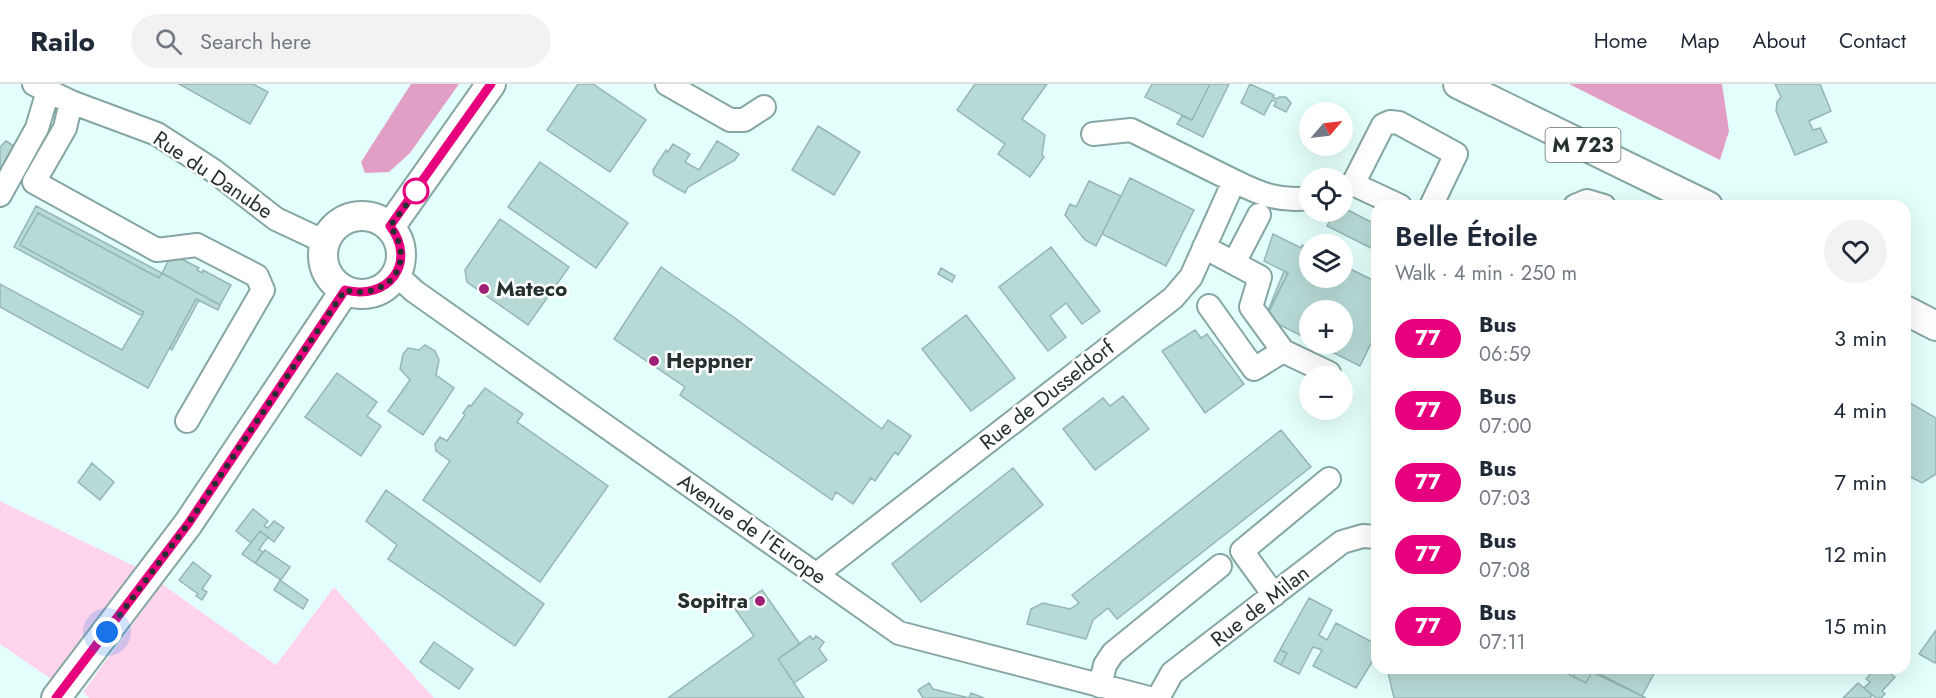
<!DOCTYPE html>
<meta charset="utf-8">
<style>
body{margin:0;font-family:Jost,sans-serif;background:#f2f2f3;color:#1f2937;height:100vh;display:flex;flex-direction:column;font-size:22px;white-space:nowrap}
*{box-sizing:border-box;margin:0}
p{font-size:20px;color:#747a83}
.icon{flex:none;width:33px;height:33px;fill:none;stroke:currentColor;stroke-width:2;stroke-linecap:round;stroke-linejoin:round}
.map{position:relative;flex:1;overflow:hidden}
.side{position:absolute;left:1371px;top:116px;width:540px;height:474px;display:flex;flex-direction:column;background:#fff;border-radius:18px;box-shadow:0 6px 24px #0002}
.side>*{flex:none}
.badge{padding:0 12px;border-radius:20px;font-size:21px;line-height:39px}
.needle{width:39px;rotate:62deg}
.tools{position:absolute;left:1299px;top:18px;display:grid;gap:12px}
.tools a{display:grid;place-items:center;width:54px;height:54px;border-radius:50%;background:#fff;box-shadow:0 6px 24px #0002;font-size:30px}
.you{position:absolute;width:30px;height:30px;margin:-15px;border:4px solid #fff;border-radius:50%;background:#1a73e8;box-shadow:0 0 0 9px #1a73e833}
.map>.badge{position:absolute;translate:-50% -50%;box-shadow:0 0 0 3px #fff}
.round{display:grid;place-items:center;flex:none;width:63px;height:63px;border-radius:32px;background:#f2f2f3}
.overview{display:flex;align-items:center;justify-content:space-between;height:102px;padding:0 24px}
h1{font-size:28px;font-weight:600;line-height:45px}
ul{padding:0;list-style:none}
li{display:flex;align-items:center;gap:18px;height:72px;padding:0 24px}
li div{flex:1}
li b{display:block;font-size:22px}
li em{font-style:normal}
li .badge{min-width:66px;font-weight:700;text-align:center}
header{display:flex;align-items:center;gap:36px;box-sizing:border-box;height:84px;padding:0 30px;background:#fff;border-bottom:2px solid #e0e1e3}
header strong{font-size:28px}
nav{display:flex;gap:33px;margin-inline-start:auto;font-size:21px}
.search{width:420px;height:54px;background:#f2f2f3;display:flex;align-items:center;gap:15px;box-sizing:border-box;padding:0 21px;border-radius:33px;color:#747a83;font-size:22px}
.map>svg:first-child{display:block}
</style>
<header>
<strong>Railo</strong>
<div class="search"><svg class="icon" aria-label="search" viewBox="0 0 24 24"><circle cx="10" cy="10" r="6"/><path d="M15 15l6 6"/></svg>Search here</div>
<nav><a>Home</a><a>Map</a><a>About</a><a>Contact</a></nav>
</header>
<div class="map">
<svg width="1936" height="614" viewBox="0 0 1936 614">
<rect width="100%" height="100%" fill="#e3fffc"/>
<path fill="#ffd4ec" d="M0,417L136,483L51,595L0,560Z
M162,500L276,581L334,503L434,614H89L83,608Z"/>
<path fill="#e29fc5" d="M411,0H459L410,69L389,88L365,89L361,78Z
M1569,0H1722L1729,47L1720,76Z"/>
<path fill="#b8dad6" stroke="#95b6b3" stroke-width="1.5" d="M179,0H253L268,8L250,40Z
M578,0H593L646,36L610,88L547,46Z
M975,0H1047L1022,35L1045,51L1042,71L1044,73L1030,93L998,70L1005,60L957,26Z
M1152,0H1210L1192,36L1145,13Z
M1210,0H1229L1203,53L1177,40L1182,32L1192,36Z
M1250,0L1274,11L1273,13L1277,15L1279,13H1286L1291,19L1286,28L1274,22L1276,18L1272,16L1264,31L1241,19Z
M1775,0H1820L1831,27L1809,37L1813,46L1820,44L1827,58L1795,71L1776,27L1777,18L1781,13Z
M818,42L860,68L834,111L792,86Z
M6,57L20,66L0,102V63Z
M717,57L739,70L735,76L688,103L685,109L654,91L653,86L666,66L668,68L673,60L690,70L685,78L699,86Z
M540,78L628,139L596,184L508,123Z
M1130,94L1194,126L1166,182L1102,150Z
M1089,97L1121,112L1096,162L1085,156L1065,131L1070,120L1076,123Z
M36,122L162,189L159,194L38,129L20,161L144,228L142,232L14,163Z
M1342,123L1377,141V167L1327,142L1329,138L1322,134L1326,128H1342Z
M38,129L159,194L162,189L220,221L218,226L196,215L148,304L0,223V200L122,266L144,228L20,161Z
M500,135L569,183L528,241L467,198L465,186Z
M1273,150L1301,164L1302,161L1310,164V194H1342V181L1377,198V247L1360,282L1316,260H1342V226H1310V256L1266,234L1288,189L1264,177Z
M1051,163L1100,227L1082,240L1066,219L1050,232L1066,253L1048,267L999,203Z
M172,170L199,184L197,186L202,189L203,186L231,201L220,221L162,189Z
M661,183L735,234L882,345L888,336L911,352L898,371L895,368L875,397L871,394L853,420L836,408L832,416L680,311L685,303L614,255Z
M941,184L955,192L952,198L938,190Z
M1284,187L1288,189L1265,234Z
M196,215L199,216L172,266L170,264Z
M966,231L1015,294L971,327L922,265Z
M1195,246L1201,254L1207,250L1244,300L1205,329L1162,267Z
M425,261L435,267L439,276L436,291L454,304L423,351L388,327L410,296L400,285L403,270L408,264L419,266Z
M337,289L377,318L367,332L381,342L361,372L305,333Z
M485,304L523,330L517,338L608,402L540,498L423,416L450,377L436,367L435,360L440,353L447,357L465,331L463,329L469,321L471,322Z
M1123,312L1149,345L1095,386L1063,345L1103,314L1110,322Z
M1905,316L1936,334V390L1922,399L1905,390Z
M1281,346L1311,383L1117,535L1108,524L1093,536L1086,555L1027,540L1031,525L1043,519L1070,525L1079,519L1072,511Z
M92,379L114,398L100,416L78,398Z
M1013,384L1043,421L921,518L892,480Z
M386,406L544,520L515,562L388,475L397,461L366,437Z
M253,425L268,437L264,442L268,444L274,437L284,444L274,458L260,447L251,459L236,447Z
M260,447L268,453L259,465L263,468L255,479L242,470Z
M265,466L290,483L281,496L255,479Z
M193,478L211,492L202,505L207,508L202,516L196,512L198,510L179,496Z
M280,496L308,516L303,525L274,506Z
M762,506L800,560L778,575L804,614H668L754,552L735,525Z
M1309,514L1332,526L1319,551L1327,556L1336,539L1370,557L1377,555V570L1356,604L1313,582L1322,566L1313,563L1299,590L1281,581L1287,569L1280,566Z
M1936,546V578L1935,579L1919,570Z
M810,552L813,556L816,552L824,558L819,565L827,576L794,599L778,575Z
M434,558L473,585L459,605L420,578Z
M1280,566L1287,569L1281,581L1274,577Z
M1387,584H1557L1586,599L1592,588L1646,614H1394Z
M1578,584L1593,586L1586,599L1573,592Z
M1588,584H1657L1642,612Z
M1876,584H1883L1895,593L1882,607L1885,610L1881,614H1876L1864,604L1870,598L1866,595Z
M929,599L933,605L969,614L971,609L984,614H923L918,606Z
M1858,599L1872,611L1870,614H1843Z"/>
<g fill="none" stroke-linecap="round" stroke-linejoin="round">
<g stroke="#86a6a3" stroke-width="26">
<path id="minor" d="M34,0L71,18L157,50L214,87L276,135L325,158
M667,0L730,36H744L764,23
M71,18L65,44L34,98L157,166L197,161L257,192L263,206L187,337
M1234,97C1260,110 1280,118 1310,114
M1353,100L1383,41L1390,38L1399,39L1456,70L1431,122
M1342,103L1353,100L1400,122
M0,111L37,44L48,7
M1575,122L1587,117L1604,122
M1204,163L1260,193L1251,223L1283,267L1329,289
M1234,179L1259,131
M396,190L414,207L899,549L1149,614
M1209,222L1254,285L1283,267
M817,490L1173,214L1191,193L1234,97L1131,46L1093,50
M1274,511L1242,467L1329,395
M1100,602L1105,581L1113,569L1220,482
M1158,614L1172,589L1342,458L1363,452L1377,453"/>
</g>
<g stroke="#86a6a3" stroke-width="32">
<path id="major" d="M1458,0L1708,122
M323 171a39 39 0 1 1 78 0a39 39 0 1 1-78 0Z
M390,143L491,0
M1905,226L1936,242
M56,614L188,440L345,206"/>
</g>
<use href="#minor" stroke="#fff" stroke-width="22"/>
<use href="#major" stroke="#fff" stroke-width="28"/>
</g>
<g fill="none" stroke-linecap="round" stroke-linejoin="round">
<g stroke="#fff" stroke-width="14">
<path id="line" d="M56,614L188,440L345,206C388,217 418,179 390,142L491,0"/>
</g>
<use href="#line" stroke="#e6007e" stroke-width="9"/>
<path stroke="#243130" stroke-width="6" stroke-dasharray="0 10.8" d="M107,548L188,440L345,206C388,217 418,179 390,142L420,103L416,107"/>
</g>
<circle fill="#fff" stroke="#e6007e" stroke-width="3" cx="416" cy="107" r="12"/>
<g fill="#9e2177" stroke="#fff" stroke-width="2">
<circle cx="484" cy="205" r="6"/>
<circle cx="654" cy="277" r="6"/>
<circle cx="760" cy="517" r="6"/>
</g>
<g text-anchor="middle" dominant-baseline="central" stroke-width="5" stroke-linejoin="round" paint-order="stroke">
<rect fill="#fff" stroke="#666f6e" stroke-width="1.5" x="1545.5" y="44" width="75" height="34" rx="4.5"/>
<g font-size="20" font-weight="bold" fill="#243130">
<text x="1583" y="61">M 723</text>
</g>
<g font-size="21" fill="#243130" stroke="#fff">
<text transform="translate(213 91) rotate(34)">Rue du Danube</text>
<text transform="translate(1047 311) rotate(-38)">Rue de Dusseldorf</text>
<text transform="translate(752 445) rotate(35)">Avenue de l'Europe</text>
<text transform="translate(1260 522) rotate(-38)">Rue de Milan</text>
</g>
<g font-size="21" font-weight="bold" fill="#243130" stroke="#fff" text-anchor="start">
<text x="496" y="205">Mateco</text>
<text x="666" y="277">Heppner</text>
<text x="748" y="517" text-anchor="end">Sopitra</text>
</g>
</g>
</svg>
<div class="tools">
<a><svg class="needle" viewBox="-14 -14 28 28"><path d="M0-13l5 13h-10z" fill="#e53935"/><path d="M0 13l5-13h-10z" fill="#747a83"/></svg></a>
<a><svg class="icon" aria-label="locate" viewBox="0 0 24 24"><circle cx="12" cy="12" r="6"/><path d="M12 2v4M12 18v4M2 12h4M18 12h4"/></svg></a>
<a><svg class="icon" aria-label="layers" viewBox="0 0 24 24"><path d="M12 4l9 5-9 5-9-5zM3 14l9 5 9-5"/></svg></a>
<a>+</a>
<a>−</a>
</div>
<div class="you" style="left:107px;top:548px"></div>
<section class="side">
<div class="overview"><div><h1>Belle Étoile</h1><p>Walk · 4 min · 250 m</p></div><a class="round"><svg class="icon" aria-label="heart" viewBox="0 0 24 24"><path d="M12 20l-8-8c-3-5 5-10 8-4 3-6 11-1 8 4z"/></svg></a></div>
<ul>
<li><span class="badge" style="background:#e6007e;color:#fff">77</span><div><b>Bus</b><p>06:59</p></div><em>3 min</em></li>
<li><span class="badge" style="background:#e6007e;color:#fff">77</span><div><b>Bus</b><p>07:00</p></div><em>4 min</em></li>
<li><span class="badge" style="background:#e6007e;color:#fff">77</span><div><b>Bus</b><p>07:03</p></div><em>7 min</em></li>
<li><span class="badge" style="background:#e6007e;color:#fff">77</span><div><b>Bus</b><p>07:08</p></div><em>12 min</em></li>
<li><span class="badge" style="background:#e6007e;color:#fff">77</span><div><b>Bus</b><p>07:11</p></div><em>15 min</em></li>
</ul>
</section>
</div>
